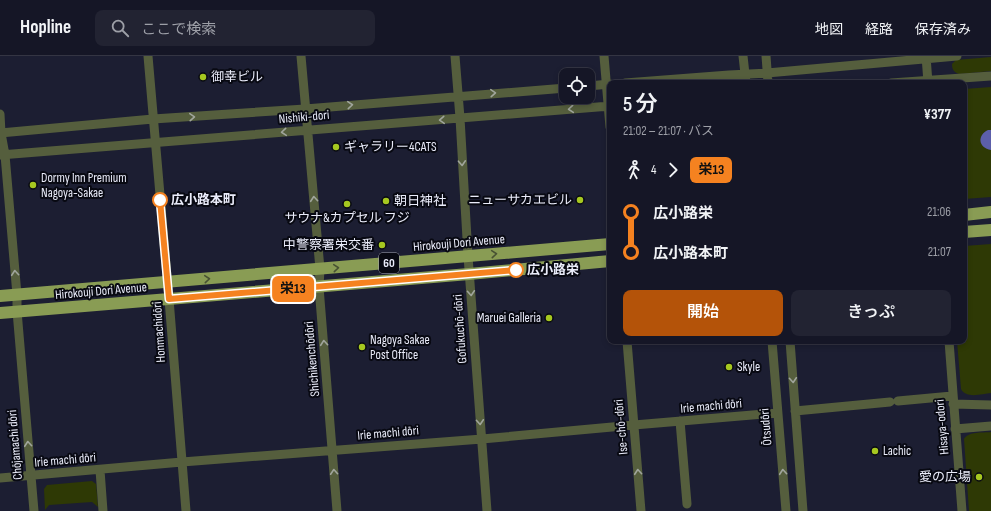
<!DOCTYPE html>
<html lang="ja">
<meta charset="utf-8">
<style>
body{margin:0;font-family:"Sofia Sans Condensed","Noto Sans JP",sans-serif;background:#222332;color:#f1f3f6;height:100vh;display:flex;flex-direction:column;font-size:15px;white-space:nowrap}
*{box-sizing:border-box;margin:0}
p{font-size:13px;color:#9d9fa7}
.icon{flex:none;width:22px;height:22px;fill:none;stroke:currentColor;stroke-width:2;stroke-linecap:round;stroke-linejoin:round}
.map{position:relative;flex:1;overflow:hidden}
.panel{position:absolute;left:607px;top:24px;width:360px;height:264px;display:flex;flex-direction:column;background:#151626;border-radius:8px;box-shadow:0 2px 6px #0003,0 0 0 1px #343543}
.panel>*{flex:none}
.badge{padding:0 8px;border-radius:6px;font-size:14px;line-height:26px}
.buttons{position:absolute;left:559px;top:12px;display:grid;gap:8px}
.buttons a{display:grid;place-items:center;width:36px;height:36px;border-radius:8px;background:#151626;box-shadow:0 2px 6px #0003,0 0 0 1px #343543;font-size:20px}
.map>.badge{position:absolute;translate:-50% -50%;box-shadow:0 0 0 2px #fff}
.legs{display:flex;align-items:center;gap:6px;height:44px;padding:0 16px;font-size:13px}
.legs p{margin-inline-start:auto}
.overview{display:flex;align-items:center;justify-content:space-between;height:68px;padding:0 16px}
h1{font-size:22px;font-weight:600;line-height:30px}
.cta{display:flex;gap:8px;margin-top:auto;padding:8px 16px}
.cta a{flex:1;height:46px;border-radius:8px;background:#b45309;color:#fff;font-size:16px;font-weight:600;line-height:46px;text-align:center}
.cta a+a{background:#222332;color:#f1f3f6}
ul{padding:0 16px;list-style:none}
li{display:flex;align-items:center;gap:14px;height:40px;font-size:15px}
li i{display:grid;place-items:center;width:6px;height:100%;margin:0 5px;background:currentColor}
li i::after{content:'';width:10px;height:10px;margin:-5px;border:3px solid;border-radius:50%;background:#151626}
li p{margin-inline-start:auto}
li:first-child i{background:linear-gradient(#0000 50%,currentColor 0)}
li:last-child i{background:linear-gradient(currentColor 50%,#0000 0)}
header{display:flex;align-items:center;gap:24px;box-sizing:border-box;height:56px;padding:0 20px;background:#151626;border-bottom:1px solid #343543}
header strong{font-size:19px}
nav{display:flex;gap:22px;margin-inline-start:auto;font-size:14px}
.search{width:280px;height:36px;background:#222332;display:flex;align-items:center;gap:10px;box-sizing:border-box;padding:0 14px;border-radius:8px;color:#9d9fa7;font-size:15px}
.map>svg:first-child{display:block}
</style>
<header>
<strong>Hopline</strong>
<div class="search"><svg class="icon" aria-label="search" viewBox="0 0 24 24"><circle cx="10" cy="10" r="6"/><path d="M15 15l6 6"/></svg>ここで検索</div>
<nav><a>地図</a><a>経路</a><a>保存済み</a></nav>
</header>
<div class="map">
<svg width="991" height="455" viewBox="0 0 991 455">
<rect width="100%" height="100%" fill="#1c1e32"/>
<path fill="#2e3905" d="M991,1V15L959,18C954,16 952,14 952,8L956,4Z
M991,31V141L964,143V33Z
M991,188V337C982,338 966,343 961,333L957,285H964V190Z
M991,376V455H969L964,383C969,375 982,377 991,376Z
M92,425L96,428L98,451L92,446L49,449L45,454L44,433L47,429Z"/>
<path fill="#5c5fa9" d="M988,74H991V94C978,92 977,79 988,74Z"/>
<g fill="none" stroke-linecap="round" stroke-linejoin="round">
<path stroke="#555e3d" stroke-width="9" d="M148,0L169,243L186,455
M301,0L320,213L319,231L337,455
M455,0L460,62L468,200L487,455
M604,0L610,71
M743,0L746,27
M766,0L768,27
M926,0L928,27
M625,27L729,19L767,17L957,0
M891,27L991,20
M588,30L610,28
M0,58L1,77L5,99L17,239V255L34,455
M0,77L153,63L305,53L566,32
M0,99L610,50
M627,285L641,455
M772,285L786,455
M790,285L803,455
M949,285L962,455
M898,345L952,340
M953,348L991,349
M795,355L890,346
M680,365L687,448
M955,373L991,370
M100,414L103,455
M0,422L182,406L482,383L634,369L777,357"/>
<path stroke="#899c54" stroke-width="12" d="M964,159L991,156
M964,176L991,174
M0,240L610,188
M0,257L469,218L610,205"/>
</g>
<defs><path id="oneway-chevron" d="M-2-3.5L2.5 0L-2 3.5" fill="none" stroke-width="1.6" stroke-linecap="round" stroke-linejoin="round"/></defs>
<g stroke="#a0a59c">
<use href="#oneway-chevron" transform="translate(493 37) rotate(-4)"/>
<use href="#oneway-chevron" transform="translate(350 49) rotate(-5)"/>
<use href="#oneway-chevron" transform="translate(571 53) rotate(175)"/>
<use href="#oneway-chevron" transform="translate(192 61) rotate(-4)"/>
<use href="#oneway-chevron" transform="translate(442 64) rotate(176)"/>
<use href="#oneway-chevron" transform="translate(284 76) rotate(175)"/>
<use href="#oneway-chevron" transform="translate(462 107) rotate(87)"/>
<use href="#oneway-chevron" transform="translate(314 143) rotate(-95)"/>
<use href="#oneway-chevron" transform="translate(15 217) rotate(-95)"/>
<use href="#oneway-chevron" transform="translate(471 237) rotate(86)"/>
<use href="#oneway-chevron" transform="translate(324 287) rotate(-95)"/>
<use href="#oneway-chevron" transform="translate(793 324) rotate(86)"/>
<use href="#oneway-chevron" transform="translate(480 366) rotate(86)"/>
<use href="#oneway-chevron" transform="translate(28 388) rotate(-95)"/>
<use href="#oneway-chevron" transform="translate(334 416) rotate(-94)"/>
<use href="#oneway-chevron" transform="translate(638 416) rotate(-95)"/>
<use href="#oneway-chevron" transform="translate(783 416) rotate(-95)"/>
</g>
<g stroke="#485233">
<use href="#oneway-chevron" transform="translate(494 198) rotate(-5)"/>
<use href="#oneway-chevron" transform="translate(336 212) rotate(-5)"/>
<use href="#oneway-chevron" transform="translate(207 223) rotate(-5)"/>
</g>
<g fill="none" stroke-linecap="round" stroke-linejoin="round">
<g stroke="#fff" stroke-width="9">
<path id="line-1" d="M160,144L169,243L516,214"/>
</g>
<use href="#line-1" stroke="#f58220" stroke-width="6"/>
</g>
<g fill="#a6c820" stroke="#080912" stroke-width="1.5">
<circle cx="203" cy="21" r="4"/>
<circle cx="336" cy="91" r="4"/>
<circle cx="33" cy="129" r="4"/>
<circle cx="580" cy="144" r="4"/>
<circle cx="386" cy="145" r="4"/>
<circle cx="347" cy="148" r="4"/>
<circle cx="382" cy="189" r="4"/>
<circle cx="549" cy="262" r="4"/>
<circle cx="362" cy="291" r="4"/>
<circle cx="729" cy="311" r="4"/>
<circle cx="875" cy="395" r="4"/>
<circle cx="979" cy="421" r="4"/>
</g>
<g fill="#fff" stroke="#f58220" stroke-width="2">
<circle cx="160" cy="144" r="7"/>
<circle cx="516" cy="214" r="7"/>
</g>
<g text-anchor="middle" dominant-baseline="central" stroke-width="4" stroke-linejoin="round" paint-order="stroke">
<rect fill="#080912" stroke="#a6a8b4" stroke-width="1" x="379" y="197" width="20" height="20" rx="3"/>
<g font-size="12" font-weight="bold" fill="#eaecfa">
<text x="389" y="207">60</text>
</g>
<g font-size="13" fill="#eaecfa" stroke="#080912" text-anchor="start">
<text x="211" y="21">御幸ビル</text>
<text x="344" y="91">ギャラリー4CATS</text>
<text x="41" y="122">Dormy Inn Premium<tspan x="41" dy="15">Nagoya-Sakae</tspan></text>
<text x="572" y="144" text-anchor="end">ニューサカエビル</text>
<text x="394" y="145">朝日神社</text>
<text x="347" y="162" text-anchor="middle">サウナ&amp;カプセル フジ</text>
<text x="374" y="189" text-anchor="end">中警察署栄交番</text>
<text x="541" y="262" text-anchor="end">Maruei Galleria</text>
<text x="370" y="284">Nagoya Sakae<tspan x="370" dy="15">Post Office</tspan></text>
<text x="737" y="311">Skyle</text>
<text x="883" y="395">Lachic</text>
<text x="971" y="421" text-anchor="end">愛の広場</text>
</g>
<g font-size="13" fill="#eaecfa" stroke="#080912">
<text transform="translate(304 61) rotate(-5)">Nishiki-dori</text>
<text transform="translate(459 187) rotate(-5)">Hirokouji Dori Avenue</text>
<text transform="translate(101 235) rotate(-5)">Hirokouji Dori Avenue</text>
<text transform="translate(460 273) rotate(-94)">Gofukuchō-dōri</text>
<text transform="translate(159 276) rotate(-94)">Honmachidōri</text>
<text transform="translate(312 303) rotate(-95)">Shichikenchōdōri</text>
<text transform="translate(711 350) rotate(-5)">Irie machi dōri</text>
<text transform="translate(621 371) rotate(-95)">Ise-chō-dōri</text>
<text transform="translate(766 371) rotate(-95)">Ōtsudōri</text>
<text transform="translate(942 371) rotate(-95)">Hisaya-odori</text>
<text transform="translate(388 377) rotate(-5)">Irie machi dōri</text>
<text transform="translate(15 389) rotate(-95)">Chōjamachi dōri</text>
<text transform="translate(65 404) rotate(-5)">Irie machi dōri</text>
</g>
<g font-size="13" font-weight="bold" fill="#eaecfa" stroke="#080912" text-anchor="start">
<text x="171" y="144">広小路本町</text>
<text x="527" y="214">広小路栄</text>
</g>
</g>
</svg>
<div class="buttons">
<a><svg class="icon" aria-label="locate" viewBox="0 0 24 24"><circle cx="12" cy="12" r="6"/><path d="M12 2v4M12 18v4M2 12h4M18 12h4"/></svg></a>
</div>
<b class="badge" style="left:293px;top:233px;background:#f58220;color:#111">栄13</b>
<section class="panel">
<div class="overview"><div><h1>5 分</h1><p>21:02 – 21:07 · バス</p></div><b>¥377</b></div>
<div class="legs"><svg class="icon" aria-label="walk" viewBox="0 0 24 24"><circle cx="13" cy="4" r="2"/><path d="M13 8l-2 6 4 7M11 14l-3 7M7 12l3-4h3l4 4"/></svg>4<svg class="icon" aria-label="forward" viewBox="0 0 24 24"><path d="M9 5l7 7-7 7"/></svg><b class="badge" style="background:#f58220;color:#111">栄13</b></div>
<ul>
<li><i style="color:#f58220"></i><b>広小路栄</b><p>21:06</p></li>
<li><i style="color:#f58220"></i><b>広小路本町</b><p>21:07</p></li>
</ul>
<div class="cta"><a>開始</a><a>きっぷ</a></div>
</section>
</div>
